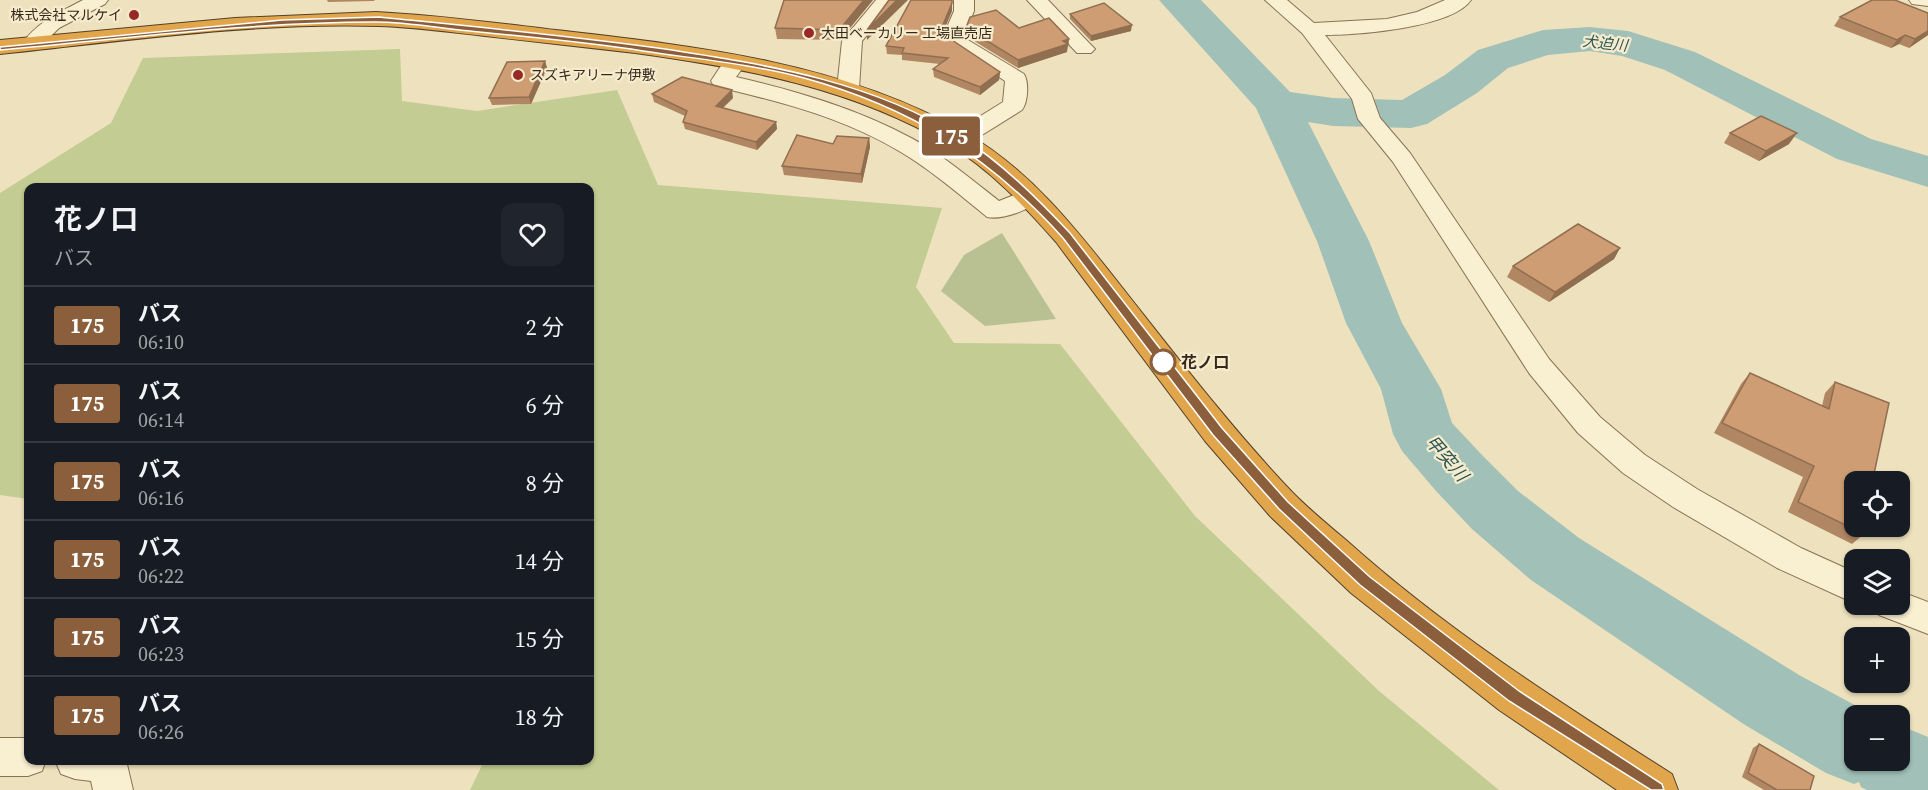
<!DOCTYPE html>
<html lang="ja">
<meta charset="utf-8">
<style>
body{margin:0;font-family:"Source Serif 4","Noto Sans JP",serif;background:#20242c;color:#f1f3f6;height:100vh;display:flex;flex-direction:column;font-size:22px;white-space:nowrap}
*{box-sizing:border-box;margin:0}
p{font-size:20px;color:#9ea1a6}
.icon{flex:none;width:33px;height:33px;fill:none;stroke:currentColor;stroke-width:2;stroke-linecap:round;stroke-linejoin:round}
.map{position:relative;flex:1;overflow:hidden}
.sheet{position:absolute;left:24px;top:183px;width:570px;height:582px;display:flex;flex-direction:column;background:#171b24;border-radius:12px;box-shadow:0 2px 4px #0004}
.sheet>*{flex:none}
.badge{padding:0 12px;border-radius:4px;font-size:21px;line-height:39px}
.tools{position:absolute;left:1844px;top:471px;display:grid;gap:12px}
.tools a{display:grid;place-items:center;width:66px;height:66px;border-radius:12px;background:#171b24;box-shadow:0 2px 4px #0004;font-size:30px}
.map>.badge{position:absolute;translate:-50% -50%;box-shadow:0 0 0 3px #fff}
.round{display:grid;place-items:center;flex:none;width:63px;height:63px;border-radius:12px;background:#20242c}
.summary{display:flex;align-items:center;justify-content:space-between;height:102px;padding:0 30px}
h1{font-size:28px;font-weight:700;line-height:45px}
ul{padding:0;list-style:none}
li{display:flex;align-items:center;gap:18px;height:78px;padding:0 30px;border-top:2px solid #363941}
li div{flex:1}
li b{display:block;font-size:22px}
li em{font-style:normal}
li .badge{min-width:66px;font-weight:700;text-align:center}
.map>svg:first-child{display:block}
</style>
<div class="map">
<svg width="1928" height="790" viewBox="0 0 1928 790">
<rect width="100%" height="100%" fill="#eee2be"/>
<path fill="#c3cc92" d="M400,49L402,101L477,111L617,90L658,185L942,208L916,287L954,343L1060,344L1195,516L1379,691L1499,790H470L484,761L590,760V188H28V499L0,495V193L111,123L143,58Z"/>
<path fill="#b9c192" d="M1002,233L1056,319L985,326L941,291L964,255Z"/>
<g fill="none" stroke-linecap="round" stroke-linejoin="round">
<path fill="#a1c0b8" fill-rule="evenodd" d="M1159,0H1201L1290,92L1333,98L1402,100L1445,75L1478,50L1543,30L1590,27L1628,31L1695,52L1871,139L1928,156V187L1837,159L1665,70L1622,56L1590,51L1548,55L1508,68L1477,93L1427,124L1411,128L1333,126L1308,122L1369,241L1402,323L1441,389L1452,423L1482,455L1518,491L1579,538L1799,675L1875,716H1854V760H1899V725L1928,737V790H1867L1861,787L1859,782L1854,784L1826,773L1745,725L1531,580L1472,529L1436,491L1402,451L1393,434L1381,389L1346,323L1317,241L1256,108Z"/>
<g stroke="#877256" stroke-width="2">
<path id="street" d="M83,0H108L105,4L59,28L39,48H25L22,44C37,22 60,12 83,0Z
M876,0H896L862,41L859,89L856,94H840L837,89L842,41Z
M954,0H974V11L963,37L1024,74C1029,82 1028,102 1022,110L966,145H950L946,140L950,135L1003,102L1005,81L942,39L954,11Z
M1027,0H1048L1091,45L1095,49L1091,53H1077Z
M1265,0H1287L1314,23L1387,19L1417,12L1445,0H1471C1452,28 1357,35 1325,35L1371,93L1380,118L1410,153L1549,359L1600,417L1645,455L1697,489L1801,548L1854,572V603L1777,568L1673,507L1623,473L1578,433L1529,373L1393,162L1358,119L1352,99L1302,33Z
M1909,0H1928V6L1912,4Z
M736,56L744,57L747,62L736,77C797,91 858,109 913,139C944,156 971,179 999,201L1029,189L1038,192L1041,197C1033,210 1002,220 987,217C959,194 931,170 899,151C842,117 778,101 714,86L711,81C718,71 724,58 736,56Z
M1899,591L1928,602V634L1879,615L1875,604H1899Z
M0,738H28V760H46L42,771L28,776H0Z
M55,760H126L133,790H93L91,781L75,779L61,774Z"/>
</g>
<g stroke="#54402b" stroke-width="2">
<path id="highway" d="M376,12C436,15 496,23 556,30C696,46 842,62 966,133C1035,173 1083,238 1132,300C1184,366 1235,432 1293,493C1310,510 1328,525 1346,540C1446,630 1559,702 1672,774L1678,790H1617L1499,710L1351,593L1270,516L1205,441L1056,242C1024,206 991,170 949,145C853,88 744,68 635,53C585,47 535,42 485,36C449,32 414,27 379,26C253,22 125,41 0,54V40L235,18Z"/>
</g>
<use href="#street" fill="#f9efd1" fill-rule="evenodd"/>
<use href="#highway" fill="#e1a64b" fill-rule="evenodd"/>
</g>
<path fill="#b18763" d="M327,0H375L374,1L328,2Z
M873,0L840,40L777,39L775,28Z
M952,11L942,34L1000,72L999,80L980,95L934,77L933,69L940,64L902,60V55L887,54L886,46Z
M1070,14L1131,31L1091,41L1070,19Z
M1840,17L1928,35L1909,48L1899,44L1891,48L1834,26Z
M966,28H1019L1069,39L1068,47H1067V52L1018,68L966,36Z
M545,61L547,68L531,104L492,105L489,98Z
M652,94L733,98L723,108L776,122L777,129L757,150L685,129L683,122L685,116L654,102Z
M1730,133L1789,144L1759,161L1724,143Z
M869,138L870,147L862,183L784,175L782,166L833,144Z
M1620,248L1614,259L1549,302L1507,277L1513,266Z
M1750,373L1822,406L1825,393L1835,382L1874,474L1864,534L1852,544L1788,512L1803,477L1714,433L1741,384Z
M1759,744L1810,790H1764L1742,777L1753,748Z"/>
<path fill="#906e50" d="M864,0H873L840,40L839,30Z
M897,0H908L867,40V30Z
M952,0V11L940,40V32Z
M1132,25L1131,31L1091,41V36Z
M1928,31V35L1909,48L1915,39Z
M1905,35L1899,44L1891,48L1897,40Z
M1069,39L1067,52L1018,68V60L1063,41Z
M545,61L547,68L531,104L529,97Z
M1000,72L999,80L980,95V87Z
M732,90L733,98L717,113L716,106Z
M776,122L777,129L757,150L756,142Z
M1797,133L1789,144L1759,161L1766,151Z
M869,138L870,147L862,183L861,174Z
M1620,248L1614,259L1549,302L1555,292Z"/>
<path fill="#ce9d73" stroke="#906e50" stroke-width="1.5" d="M784,0H864L839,30L775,28Z
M889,0H897L867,30Z
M911,0H952V3L940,32L1000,72L980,87L933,69L948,58L902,53L904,48L886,46Z
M1872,0H1895L1928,13V31L1915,39L1905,35L1897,40L1840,17Z
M1104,3L1132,25L1091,36L1070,14Z
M996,10L1019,28L1049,18L1069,39L1063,41L1068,44L1018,60L966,28L970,17Z
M545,61L529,97L489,98L507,62Z
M682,77L732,90L716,106L776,122L756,142L683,122L687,111L652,94Z
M1761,116L1797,133L1766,151L1730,133Z
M797,135L833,144L837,136L869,138L861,174L782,166Z
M1578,224L1620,248L1555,292L1513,266Z
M1750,373L1829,409L1835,382L1889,403L1874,474L1885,479L1884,482H1854V526H1867L1864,534L1798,502L1814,466L1722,423Z
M1759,744L1814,776L1810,790H1777L1748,773Z"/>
<path fill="#8b5e3c" stroke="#fff" stroke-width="1.5" d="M379,17C477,27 575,36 672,50C774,66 871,82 961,137C1001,162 1038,199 1070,233L1222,428L1288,502L1370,577L1519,691L1662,784L1664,790H1651L1509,701L1360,585L1279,509L1213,435L1063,238C989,156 910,107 804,78C752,64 697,59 643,51C586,42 528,37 470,31C439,28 407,22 375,22C250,22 125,39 0,50V47L282,20Z"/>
<g fill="#972a25" stroke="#f6eccd" stroke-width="2">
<circle cx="134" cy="15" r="6"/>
<circle cx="809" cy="33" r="6"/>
<circle cx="518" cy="75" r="6"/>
</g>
<circle fill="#fff" stroke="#8b5e3c" stroke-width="3" cx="1163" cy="362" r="12"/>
<g text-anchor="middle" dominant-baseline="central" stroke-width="4.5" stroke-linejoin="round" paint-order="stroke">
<g font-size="14" fill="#36291b" stroke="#f6eccd" text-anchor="start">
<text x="122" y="15" text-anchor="end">株式会社マルケイ</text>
<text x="821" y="33">大田ベーカリー 工場直売店</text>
<text x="530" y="75">スズキアリーナ伊敷</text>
</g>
<g font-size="15" font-style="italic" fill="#2a5655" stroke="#f6eccd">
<text transform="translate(1605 43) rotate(6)">犬迫川</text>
</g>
<g font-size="16" font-weight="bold" fill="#36291b" stroke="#f6eccd" text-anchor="start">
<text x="1181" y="362">花ノ口</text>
</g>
<g font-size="18" font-style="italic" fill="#2a5655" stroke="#f6eccd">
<text transform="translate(1447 458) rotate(49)">甲突川</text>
</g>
</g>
</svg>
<div class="tools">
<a><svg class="icon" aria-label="locate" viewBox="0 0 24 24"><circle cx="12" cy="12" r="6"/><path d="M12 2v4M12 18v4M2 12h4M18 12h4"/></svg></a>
<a><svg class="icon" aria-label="layers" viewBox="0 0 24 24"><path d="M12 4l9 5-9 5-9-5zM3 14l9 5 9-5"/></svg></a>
<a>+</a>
<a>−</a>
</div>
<b class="badge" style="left:951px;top:136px;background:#8b5e3c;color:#fff">175</b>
<section class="sheet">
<div class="summary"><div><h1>花ノ口</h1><p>バス</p></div><a class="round"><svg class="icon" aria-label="heart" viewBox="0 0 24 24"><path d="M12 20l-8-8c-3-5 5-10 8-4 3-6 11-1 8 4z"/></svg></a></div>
<ul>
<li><span class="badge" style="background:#8b5e3c;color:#fff">175</span><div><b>バス</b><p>06:10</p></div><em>2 分</em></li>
<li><span class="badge" style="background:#8b5e3c;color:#fff">175</span><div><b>バス</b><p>06:14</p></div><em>6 分</em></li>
<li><span class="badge" style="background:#8b5e3c;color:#fff">175</span><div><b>バス</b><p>06:16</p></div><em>8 分</em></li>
<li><span class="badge" style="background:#8b5e3c;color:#fff">175</span><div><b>バス</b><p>06:22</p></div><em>14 分</em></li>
<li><span class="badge" style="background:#8b5e3c;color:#fff">175</span><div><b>バス</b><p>06:23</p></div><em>15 分</em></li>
<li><span class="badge" style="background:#8b5e3c;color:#fff">175</span><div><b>バス</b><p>06:26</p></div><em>18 分</em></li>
</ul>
</section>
</div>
